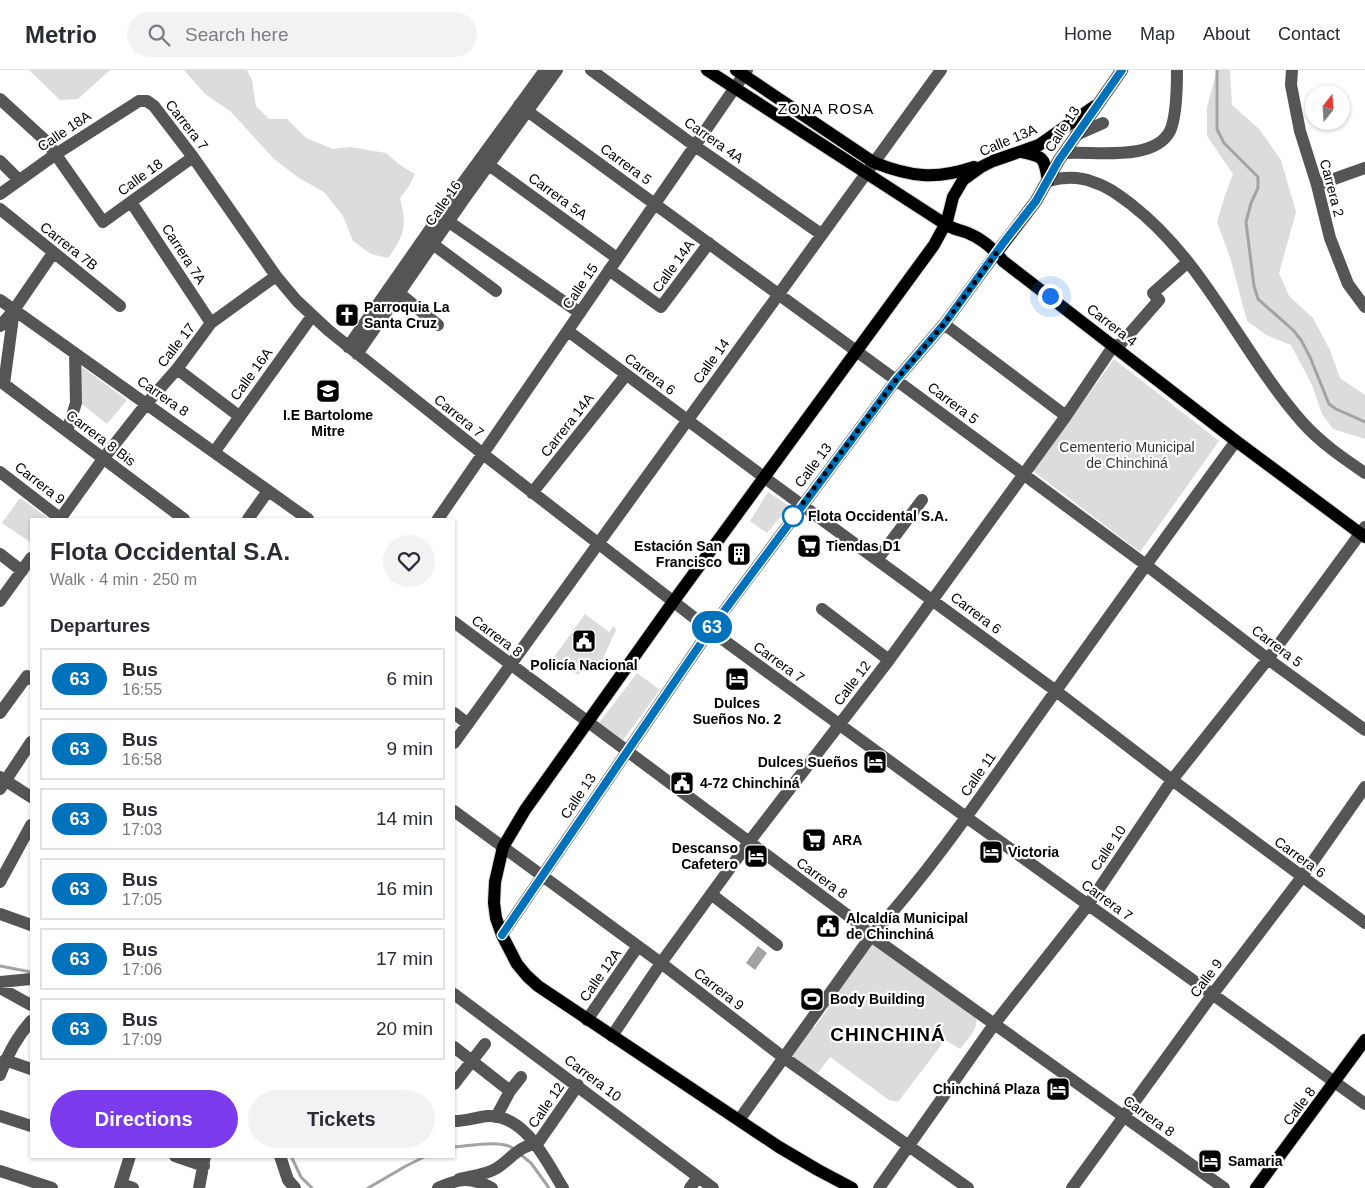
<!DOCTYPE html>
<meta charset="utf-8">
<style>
body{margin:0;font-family:Arial,sans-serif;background:#f2f2f3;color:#2b2b33;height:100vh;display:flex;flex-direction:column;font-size:19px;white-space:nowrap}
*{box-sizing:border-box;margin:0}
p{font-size:16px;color:#7c7c81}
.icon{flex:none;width:28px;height:28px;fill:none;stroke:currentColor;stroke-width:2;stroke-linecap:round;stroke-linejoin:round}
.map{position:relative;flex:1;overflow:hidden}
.details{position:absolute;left:30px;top:448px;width:425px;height:640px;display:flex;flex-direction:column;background:#fff;border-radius:0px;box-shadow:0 1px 4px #0004}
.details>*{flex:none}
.badge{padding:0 10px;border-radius:16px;font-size:18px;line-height:32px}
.needle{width:32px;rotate:17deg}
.tools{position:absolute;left:1305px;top:15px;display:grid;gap:10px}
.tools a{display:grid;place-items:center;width:45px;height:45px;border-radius:50%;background:#fff;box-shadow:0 1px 4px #0004;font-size:25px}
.you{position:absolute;width:25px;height:25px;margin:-12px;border:4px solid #fff;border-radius:50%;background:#1a73e8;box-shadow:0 0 0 8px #1a73e833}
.map>.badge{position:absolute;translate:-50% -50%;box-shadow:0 0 0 2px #fff}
h2{padding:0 20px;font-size:19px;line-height:45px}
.round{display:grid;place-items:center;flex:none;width:52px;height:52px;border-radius:26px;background:#f2f2f3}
.head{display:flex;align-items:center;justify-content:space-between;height:85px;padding:0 20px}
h1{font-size:24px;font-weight:700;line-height:38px}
.action{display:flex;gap:10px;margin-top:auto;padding:10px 20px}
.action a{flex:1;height:58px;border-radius:30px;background:#7c3aed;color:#fff;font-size:20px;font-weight:700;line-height:58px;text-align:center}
.action a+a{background:#f2f2f3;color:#2b2b33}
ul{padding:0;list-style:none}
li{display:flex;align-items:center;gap:15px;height:62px;margin:0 10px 8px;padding:0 10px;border:2px solid #e1e1e2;border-radius:0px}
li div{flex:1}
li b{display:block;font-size:19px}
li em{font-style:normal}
li .badge{min-width:55px;font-weight:700;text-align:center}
header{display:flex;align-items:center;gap:30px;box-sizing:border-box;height:70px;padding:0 25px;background:#fff;border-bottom:1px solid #e1e1e2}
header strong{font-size:24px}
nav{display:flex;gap:28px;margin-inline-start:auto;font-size:18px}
.search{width:350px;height:45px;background:#f2f2f3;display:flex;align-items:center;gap:12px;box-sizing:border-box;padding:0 18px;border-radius:28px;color:#7c7c81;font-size:19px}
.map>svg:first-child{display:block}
</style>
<header>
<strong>Metrio</strong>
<div class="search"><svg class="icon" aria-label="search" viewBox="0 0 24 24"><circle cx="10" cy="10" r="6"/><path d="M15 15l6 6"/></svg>Search here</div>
<nav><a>Home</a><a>Map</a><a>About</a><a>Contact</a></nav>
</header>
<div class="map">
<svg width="1365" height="1118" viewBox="0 0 1365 1118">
<rect width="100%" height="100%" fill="#fff"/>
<path fill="#dcdcdc" d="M29,0H110L78,29L60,30Z
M184,0H247L252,10L256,36L269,49H287L306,68L333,79L350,77L386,83L400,95L415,104L409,116L400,128C407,155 405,165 388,188L371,184L353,171L343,146L324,122L299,108L274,89L230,41L205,24Z
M1217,0H1230L1232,35L1259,59L1281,90L1296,142L1279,203L1289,226L1313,248L1330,280L1340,308L1365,325V369L1333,359L1322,344L1312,315L1291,275L1268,266L1247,251L1230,187L1217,152L1225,125L1233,104L1207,66V37Z
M1114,289L1219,371L1140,482L1033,401Z
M81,296L127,330L107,354L81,333Z
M768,422L789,436L767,463L750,451Z
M20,428L47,447L46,449H31V470L30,472L2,453Z
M585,544L609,562L614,556L616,560L600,595L589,596L585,599L583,598L578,605L554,587Z
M637,603L660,620L623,670L599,653Z
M874,874L976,947C979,959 967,970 960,979L945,970L898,1032L889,1030L830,987L817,1004L793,988L792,982L808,956L815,957L828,939L825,931L865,876Z"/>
<path fill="#a3a3a3" d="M758,876L767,883L755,900L746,893Z"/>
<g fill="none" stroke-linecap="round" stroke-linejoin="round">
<path stroke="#a3a3a3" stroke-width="3" d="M1217,0V59L1224,73L1258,107V118L1251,133L1246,152L1254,216L1258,229L1293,260L1301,270L1310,287L1329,334L1336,339L1365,352
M0,896L31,902
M454,1077C469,1076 502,1069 514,1079
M520,1084L531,1093L549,1118
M291,1086L301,1107L312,1118
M368,1118L406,1096L426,1086"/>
<g stroke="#dbdbdb" stroke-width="14">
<path id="major" d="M707,0L945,154C952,159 960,160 968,163C982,169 994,179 1003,191L1236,371L1365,467
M736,0L873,92C910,107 936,110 974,97
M1021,82C1045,87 1044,87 1048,111
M997,182L1036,131L1059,90L1122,0
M852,1118L818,1100L779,1077L538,916L527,906L517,894L502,865L496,848L494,833L495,812L503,777L525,740L673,532L934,175L947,151L953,127L963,110L981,97L993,91L1039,75L1095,36
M1256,1118L1365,970"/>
</g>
<path stroke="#555" stroke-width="12" d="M591,0L695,76L821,164
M1292,0L1291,15L1300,61L1317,115L1330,168L1348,214L1365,237
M0,29L47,72L103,152L193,87
M519,35L896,310L1146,495L1268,589L1365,660
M1076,65L1103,53
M1066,83C1094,81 1154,92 1170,61C1177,46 1177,16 1177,0
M482,90L617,188
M0,91L19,110
M1048,111C1063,107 1078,106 1093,112C1107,116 1120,126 1132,135C1206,193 1242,284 1303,353C1321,373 1343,388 1365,403
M1317,115L1365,98
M0,124L56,84L139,31H147L154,36L193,87L276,206L297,231L328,260L483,384L710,560L966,747L1365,1034
M131,132L211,253
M0,139L120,236
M442,147L580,243
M426,169L496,221
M609,200L661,237L709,173
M399,223L438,255
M0,230L308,449
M944,254L1066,346
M0,256L14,240L53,183
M568,261L765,408L1056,621L1172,710L1365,853
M348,277L454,125L545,0
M1117,278L1159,230L1153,223L1187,193
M357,284L464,129L557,0
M177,299L239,346
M0,311L184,449
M4,314L14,240
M67,361L76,333L75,283
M215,381L312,246
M0,402L61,449
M532,423L626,305
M60,449L103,389L147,333L177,299L211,253L276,206
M248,449L268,421
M438,449L747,0
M0,484L22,501
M877,490L922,430
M0,531L31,488
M822,539L889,590
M454,552L858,853L871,866L1224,1118
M0,643L27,606L31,609
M454,643L468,654
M454,673L941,0
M0,707L31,727
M0,719L31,672
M454,741L661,893L783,987L968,1118
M0,812L31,755
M711,824L777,875
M0,844L31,855
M502,865L710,560L896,310L944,254L997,182
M0,912L31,909
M0,918L31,935
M454,924L713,1118
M587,950L638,876
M612,966L661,893L749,772L889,590L1066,346L1114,275
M454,977L510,1021
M5,990L31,999
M0,1005C7,985 17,967 31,951
M454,1014L485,974
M0,1046L31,1056
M496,1047L510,1021L521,1007
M739,1050L871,866C934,797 986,719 1040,643C1105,552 1170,461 1236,371
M454,1051C466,1051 477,1047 488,1046C526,1045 546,1091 563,1118
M175,1086L204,1096
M280,1086L288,1110L295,1118
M0,1101L52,1118
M459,1109C472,1106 486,1105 497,1098C511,1089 519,1075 537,1074L578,1015
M121,1114L133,1118
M120,1118L130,1086
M199,1118L205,1086
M438,1118C459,1108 471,1107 492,1118
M690,1118L698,1107
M879,1118L995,953L1088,835L1172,710L1268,589L1365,457
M1072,1118L1212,925L1302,807L1365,717"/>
<use href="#major" stroke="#000" stroke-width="12"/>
</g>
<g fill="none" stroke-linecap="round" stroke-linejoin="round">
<g stroke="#fff" stroke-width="11">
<path id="line" d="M502,865L710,560L896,310L944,254L1004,172L1036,131L1059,90L1122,0"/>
</g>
<use href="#line" stroke="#0072bc" stroke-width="8"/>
<path stroke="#000" stroke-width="5" stroke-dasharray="0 9" d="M793,446L790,450L896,310L944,254L997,182L1003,191L1050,226"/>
</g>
<defs>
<g id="church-square" transform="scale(1.25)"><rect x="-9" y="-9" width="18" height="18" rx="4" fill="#000" stroke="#fff"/><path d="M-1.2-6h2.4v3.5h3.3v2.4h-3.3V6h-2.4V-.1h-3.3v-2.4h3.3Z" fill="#fff"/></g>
<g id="school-square" transform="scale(1.25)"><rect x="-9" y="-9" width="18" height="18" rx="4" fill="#000" stroke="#fff"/><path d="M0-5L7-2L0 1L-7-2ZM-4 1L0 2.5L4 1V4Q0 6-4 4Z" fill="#fff"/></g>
<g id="supermarket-square" transform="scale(1.25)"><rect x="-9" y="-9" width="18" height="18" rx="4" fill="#000" stroke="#fff"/><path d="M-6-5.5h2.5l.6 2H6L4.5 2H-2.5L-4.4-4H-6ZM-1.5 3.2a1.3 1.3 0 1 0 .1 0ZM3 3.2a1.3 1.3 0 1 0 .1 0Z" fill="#fff"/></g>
<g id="building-square" transform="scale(1.25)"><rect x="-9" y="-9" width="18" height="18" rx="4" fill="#000" stroke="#fff"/><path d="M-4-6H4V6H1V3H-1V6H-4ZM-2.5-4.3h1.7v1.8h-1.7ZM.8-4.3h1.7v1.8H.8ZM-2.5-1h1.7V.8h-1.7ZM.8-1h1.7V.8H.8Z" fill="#fff"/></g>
<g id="civic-square" transform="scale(1.25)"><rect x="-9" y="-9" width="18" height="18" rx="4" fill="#000" stroke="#fff"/><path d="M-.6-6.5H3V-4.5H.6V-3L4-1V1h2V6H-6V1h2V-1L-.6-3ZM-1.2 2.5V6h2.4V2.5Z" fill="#fff"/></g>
<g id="hotel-square" transform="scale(1.25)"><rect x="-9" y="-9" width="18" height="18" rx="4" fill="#000" stroke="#fff"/><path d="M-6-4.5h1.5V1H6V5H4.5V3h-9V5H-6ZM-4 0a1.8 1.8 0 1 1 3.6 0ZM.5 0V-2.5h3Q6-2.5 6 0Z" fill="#fff"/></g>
<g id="stadium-square" transform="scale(1.25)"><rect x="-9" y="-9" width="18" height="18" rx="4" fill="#000" stroke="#fff"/><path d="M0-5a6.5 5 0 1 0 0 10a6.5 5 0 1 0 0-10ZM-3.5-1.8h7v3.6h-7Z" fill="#fff"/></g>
</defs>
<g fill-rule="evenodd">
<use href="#church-square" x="347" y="245"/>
<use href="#school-square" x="328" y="321"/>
<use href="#supermarket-square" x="809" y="476"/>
<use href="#building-square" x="739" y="484"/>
<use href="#civic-square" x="584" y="571"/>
<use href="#hotel-square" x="737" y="609"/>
<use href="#hotel-square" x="875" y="692"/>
<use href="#civic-square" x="682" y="713"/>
<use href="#supermarket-square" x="814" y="770"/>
<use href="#hotel-square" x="991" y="782"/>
<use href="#hotel-square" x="756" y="786"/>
<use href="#civic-square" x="828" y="856"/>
<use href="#stadium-square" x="812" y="929"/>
<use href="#hotel-square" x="1058" y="1019"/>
<use href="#hotel-square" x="1210" y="1091"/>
</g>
<circle fill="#fff" stroke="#0072bc" stroke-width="2.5" cx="793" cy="446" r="10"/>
<g text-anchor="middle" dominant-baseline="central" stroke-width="4.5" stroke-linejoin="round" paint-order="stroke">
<g font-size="14" fill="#000" stroke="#fff">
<text transform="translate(187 55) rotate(52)">Carrera 7</text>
<text transform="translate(1062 59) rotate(-57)">Calle 13</text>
<text transform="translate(64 61) rotate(-34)">Calle 18A</text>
<text transform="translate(714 70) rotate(35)">Carrera 4A</text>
<text transform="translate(1008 70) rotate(-23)">Calle 13A</text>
<text transform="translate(626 94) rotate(36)">Carrera 5</text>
<text transform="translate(140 107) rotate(-36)">Calle 18</text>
<text transform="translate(1332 118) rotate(75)">Carrera 2</text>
<text transform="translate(558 126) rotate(36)">Carrera 5A</text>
<text transform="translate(443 133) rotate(-55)">Calle 16</text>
<text transform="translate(69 176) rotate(38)">Carrera 7B</text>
<text transform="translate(184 184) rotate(57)">Carrera 7A</text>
<text transform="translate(673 196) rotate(-54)">Calle 14A</text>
<text transform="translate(580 216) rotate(-56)">Calle 15</text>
<text transform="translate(1112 255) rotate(38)">Carrera 4</text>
<text transform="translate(176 275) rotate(-52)">Calle 17</text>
<text transform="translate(711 291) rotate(-54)">Calle 14</text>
<text transform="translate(251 304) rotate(-54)">Calle 16A</text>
<text transform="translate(650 304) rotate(37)">Carrera 6</text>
<text transform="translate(163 326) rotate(35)">Carrera 8</text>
<text transform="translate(953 333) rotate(37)">Carrera 5</text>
<text transform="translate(459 346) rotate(39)">Carrera 7</text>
<text transform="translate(567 355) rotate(-52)">Carrera 14A</text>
<text transform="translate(101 368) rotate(37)">Carrera 8 Bis</text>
<text transform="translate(813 395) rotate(-53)">Calle 13</text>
<text transform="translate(40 413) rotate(38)">Carrera 9</text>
<text transform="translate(976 543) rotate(37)">Carrera 6</text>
<text transform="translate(497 566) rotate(37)">Carrera 8</text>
<text transform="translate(1277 576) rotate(37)">Carrera 5</text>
<text transform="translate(779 592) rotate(36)">Carrera 7</text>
<text transform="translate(852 613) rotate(-53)">Calle 12</text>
<text transform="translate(978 704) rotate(-55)">Calle 11</text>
<text transform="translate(578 726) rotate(-56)">Calle 13</text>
<text transform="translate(1108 778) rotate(-56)">Calle 10</text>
<text transform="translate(1300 787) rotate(36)">Carrera 6</text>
<text transform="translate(822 808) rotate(36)">Carrera 8</text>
<text transform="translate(1107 830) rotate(36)">Carrera 7</text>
<text transform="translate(600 905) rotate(-55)">Calle 12A</text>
<text transform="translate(1206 908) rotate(-53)">Calle 9</text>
<text transform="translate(719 919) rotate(38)">Carrera 9</text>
<text transform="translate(593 1008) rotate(37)">Carrera 10</text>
<text transform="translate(546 1035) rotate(-55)">Calle 12</text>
<text transform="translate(1299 1036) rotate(-53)">Calle 8</text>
<text transform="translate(1149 1046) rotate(36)">Carrera 8</text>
</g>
<g font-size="14" font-weight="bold" fill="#000" stroke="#fff" text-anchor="start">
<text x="364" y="237">Parroquia La<tspan x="364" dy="16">Santa Cruz</tspan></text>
<text x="328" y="345" text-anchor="middle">I.E Bartolome<tspan x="328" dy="16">Mitre</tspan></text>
<text x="722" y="476" text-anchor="end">Estación San<tspan x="722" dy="16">Francisco</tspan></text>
<text x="826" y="476">Tiendas D1</text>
<text x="584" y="595" text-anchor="middle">Policía Nacional</text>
<text x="737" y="633" text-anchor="middle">Dulces<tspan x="737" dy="16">Sueños No. 2</tspan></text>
<text x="858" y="692" text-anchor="end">Dulces Sueños</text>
<text x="700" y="713">4-72 Chinchiná</text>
<text x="832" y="770">ARA</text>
<text x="738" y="778" text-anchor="end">Descanso<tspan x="738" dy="16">Cafetero</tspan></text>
<text x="1008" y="782">Victoria</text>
<text x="846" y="848">Alcaldía Municipal<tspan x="846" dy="16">de Chinchiná</tspan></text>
<text x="830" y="929">Body Building</text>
<text x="1040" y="1019" text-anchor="end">Chinchiná Plaza</text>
<text x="1228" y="1091">Samaria</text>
</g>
<g font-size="14" fill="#333" stroke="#fff">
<text x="1127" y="377">Cementerio Municipal<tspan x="1127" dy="16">de Chinchiná</tspan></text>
</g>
<g font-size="14" font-weight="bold" fill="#000" stroke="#fff" text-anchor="start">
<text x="808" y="446">Flota Occidental S.A.</text>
</g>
<g font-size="15" letter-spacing="1" fill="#000" stroke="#fff">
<text x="826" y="38">ZONA ROSA</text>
</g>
<g font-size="19" font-weight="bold" letter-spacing="1" fill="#000" stroke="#fff">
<text x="888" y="964">CHINCHINÁ</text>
</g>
</g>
</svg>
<div class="tools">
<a><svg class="needle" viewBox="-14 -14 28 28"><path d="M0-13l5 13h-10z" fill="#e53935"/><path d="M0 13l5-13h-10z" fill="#7c7c81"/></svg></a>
</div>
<div class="you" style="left:1050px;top:226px"></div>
<b class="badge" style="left:712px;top:557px;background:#0072bc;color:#fff">63</b>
<section class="details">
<div class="head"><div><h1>Flota Occidental S.A.</h1><p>Walk · 4 min · 250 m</p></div><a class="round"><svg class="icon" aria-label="heart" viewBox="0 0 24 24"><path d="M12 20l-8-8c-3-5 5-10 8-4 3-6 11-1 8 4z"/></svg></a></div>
<h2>Departures</h2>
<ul>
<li><span class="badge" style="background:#0072bc;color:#fff">63</span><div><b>Bus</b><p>16:55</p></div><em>6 min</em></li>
<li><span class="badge" style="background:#0072bc;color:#fff">63</span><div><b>Bus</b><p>16:58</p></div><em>9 min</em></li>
<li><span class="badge" style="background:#0072bc;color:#fff">63</span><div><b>Bus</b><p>17:03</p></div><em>14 min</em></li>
<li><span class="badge" style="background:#0072bc;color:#fff">63</span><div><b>Bus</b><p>17:05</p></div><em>16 min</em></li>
<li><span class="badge" style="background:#0072bc;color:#fff">63</span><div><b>Bus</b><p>17:06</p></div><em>17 min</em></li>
<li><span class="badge" style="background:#0072bc;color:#fff">63</span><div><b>Bus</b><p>17:09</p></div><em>20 min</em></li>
</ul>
<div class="action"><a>Directions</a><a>Tickets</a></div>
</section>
</div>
